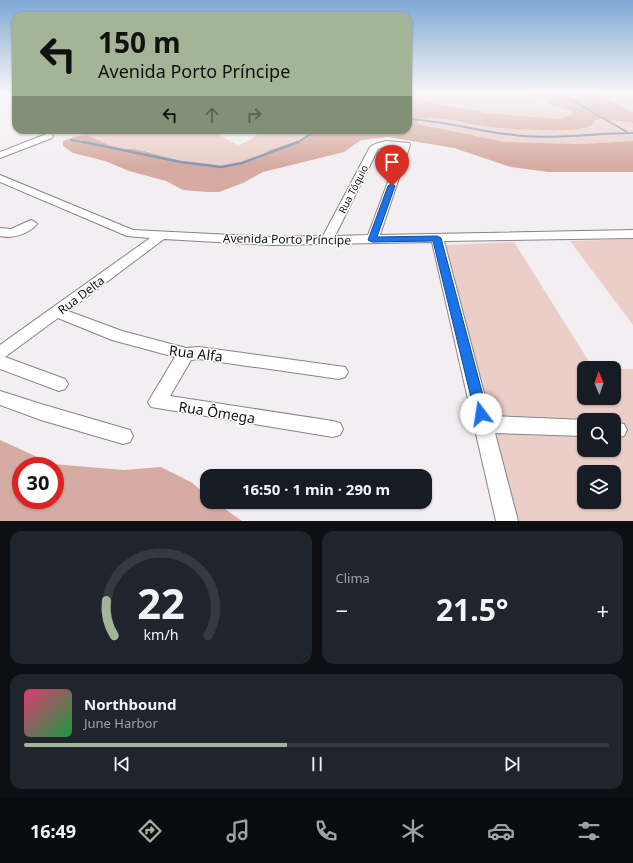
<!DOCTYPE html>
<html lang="pt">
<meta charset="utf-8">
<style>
body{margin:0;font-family:"Noto Sans",sans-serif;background:#20242c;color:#f1f3f6;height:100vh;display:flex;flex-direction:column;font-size:15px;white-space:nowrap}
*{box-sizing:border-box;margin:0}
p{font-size:13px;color:#9ea1a6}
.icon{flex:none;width:22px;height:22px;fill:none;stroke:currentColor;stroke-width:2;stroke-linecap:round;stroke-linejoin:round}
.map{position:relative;height:521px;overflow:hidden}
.details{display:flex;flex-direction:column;gap:10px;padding:10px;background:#0d0f14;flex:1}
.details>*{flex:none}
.hud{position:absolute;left:12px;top:12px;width:400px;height:122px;border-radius:12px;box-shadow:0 1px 3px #0004;background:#a4b597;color:#111;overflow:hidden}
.needle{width:26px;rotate:358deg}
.fabs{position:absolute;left:577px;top:361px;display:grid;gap:8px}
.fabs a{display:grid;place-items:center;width:44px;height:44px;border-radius:8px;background:#171b24;box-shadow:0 1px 3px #0004;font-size:20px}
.speed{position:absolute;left:12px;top:457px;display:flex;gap:8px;font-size:20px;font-weight:700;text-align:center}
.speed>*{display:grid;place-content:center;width:52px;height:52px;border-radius:50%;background:#171b24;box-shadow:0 1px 3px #0004;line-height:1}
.speed .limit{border:6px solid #d22;background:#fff;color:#111}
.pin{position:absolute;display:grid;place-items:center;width:34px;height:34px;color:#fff;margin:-41px -17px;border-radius:50% 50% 50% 0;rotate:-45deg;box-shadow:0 0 4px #0007}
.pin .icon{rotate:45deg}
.me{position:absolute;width:44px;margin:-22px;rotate:346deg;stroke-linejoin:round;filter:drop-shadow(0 0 3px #0008)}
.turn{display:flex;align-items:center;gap:14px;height:84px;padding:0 20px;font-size:18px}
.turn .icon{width:52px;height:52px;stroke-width:2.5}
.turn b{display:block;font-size:28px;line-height:34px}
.lanes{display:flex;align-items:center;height:38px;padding:0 20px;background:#0003;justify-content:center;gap:20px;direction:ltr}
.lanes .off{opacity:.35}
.big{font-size:30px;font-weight:700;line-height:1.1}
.details .tile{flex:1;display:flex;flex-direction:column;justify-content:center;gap:6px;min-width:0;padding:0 14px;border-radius:12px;background:#20242c}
.details .dial{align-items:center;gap:0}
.dial svg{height:104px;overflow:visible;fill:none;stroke:#363941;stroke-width:7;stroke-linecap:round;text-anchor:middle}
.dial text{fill:#f1f3f6;stroke:none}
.song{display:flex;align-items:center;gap:12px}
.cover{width:48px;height:48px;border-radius:6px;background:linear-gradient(135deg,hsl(340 70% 55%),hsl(140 70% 35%))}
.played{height:4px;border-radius:2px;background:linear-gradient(90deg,#a4b597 45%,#363941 45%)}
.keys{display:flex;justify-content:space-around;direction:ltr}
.heat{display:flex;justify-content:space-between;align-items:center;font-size:22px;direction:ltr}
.details .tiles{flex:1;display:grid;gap:10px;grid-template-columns:1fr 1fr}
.tile:last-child{grid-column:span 2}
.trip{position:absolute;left:200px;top:469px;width:232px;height:40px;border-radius:12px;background:#171b24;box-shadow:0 1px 3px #0004;font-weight:700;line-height:40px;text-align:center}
.menu{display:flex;height:64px;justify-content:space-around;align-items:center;background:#090b0e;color:#9ea1a6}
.menu .icon{width:28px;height:28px}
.menu .on{color:#a4b597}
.menu b{font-size:18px;color:#f1f3f6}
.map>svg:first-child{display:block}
</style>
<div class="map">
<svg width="633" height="521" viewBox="0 0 633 521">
<rect width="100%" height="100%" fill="#f2eef2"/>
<path fill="#ebcec7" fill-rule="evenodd" d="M408,92H528L530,95L554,106L571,111L573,114L560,119L487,113L438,104L411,97L408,96Z
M592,92H633V112Z
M433,117C473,123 512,131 552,130C564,130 577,130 589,127L594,120L603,119L633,123V141L580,144L505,142L418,124L417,119Z
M86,130H210L238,145L250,140L263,130H315V132C287,147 241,170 209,167C185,166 162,155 139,149C133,148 127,150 121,149C107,147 97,136 81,135V131Z
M633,239V325L570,241Z
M514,242L593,368H584V398H614V369H633V521H513L445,245ZM584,420H614V450H584ZM584,472H614V502H584Z"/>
<path fill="#d6aca2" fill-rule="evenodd" d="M528,92H592L633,112V123L603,119L595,120L592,125C581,131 566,130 553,130C528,130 503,129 477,125C456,121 439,116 417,119L418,124L505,142L580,144L633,141V172H548L511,167L454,148L388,137L361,140L344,152L263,172L243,183L219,192H206L183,190L166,181L129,171L105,161L73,153L63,146V141C92,128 94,142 119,148C126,150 134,148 141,150L190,164L210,167H224L253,160L264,155L269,150L296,142L315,132V130H408V96L438,104L487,113L560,119L573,114L571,111L554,106L530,95Z
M0,440L53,464L124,470L161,467L191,482L207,495V502H215L242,521H0ZM21,466H55V500H21Z"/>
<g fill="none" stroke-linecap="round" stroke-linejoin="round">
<path stroke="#8394b4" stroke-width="2" d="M558,92L627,132
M408,119C447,121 484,133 523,136C560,139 596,133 633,133
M71,140L88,143
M297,143L316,130"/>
<path stroke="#8394b4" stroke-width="2.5" d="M83,142L181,162L221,167L242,163L298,142"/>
<g stroke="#878387" stroke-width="2">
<path id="minor" d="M49,133L52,134L53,136L52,138L0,158V152Z
M386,141L409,143L410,145L380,235L633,230V238L444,241L490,416L585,420L584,436L495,433L518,521H496L432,242L271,245L164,239L68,311L122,331L186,348L199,347L345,367L348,372L345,377L339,379L199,359L191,360L170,396L333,421L340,423L343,429L340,435L333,437L151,407L148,402L175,357L112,340L58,318L5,357L65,379L68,384L65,389L59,391L0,369V345L150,238L127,236L0,182V175L133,230L271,237L323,236L370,147L375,144ZM386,146L401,147L368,235L335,236L378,149Z
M31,220L35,222L37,224C29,234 12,239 0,236V228L11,229Z
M0,391L41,404L123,428L130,430L133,436L130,442L123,444L41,420L0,405Z
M614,422L624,424L627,430L624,436L614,438Z"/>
</g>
<use href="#minor" fill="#fff" fill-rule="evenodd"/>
</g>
<linearGradient id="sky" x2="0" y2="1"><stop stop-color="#7fa7d3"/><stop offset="0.56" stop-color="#f9f7f9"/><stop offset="1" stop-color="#f9f7f9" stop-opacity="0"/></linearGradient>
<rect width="633" height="165" fill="url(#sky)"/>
<path fill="#1a73e8" stroke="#114b97" d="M392,183L395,186L377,237L437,236L441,238L488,414L486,418L481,420L477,418L475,414L433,241L372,242L368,240L388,186Z"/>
<g text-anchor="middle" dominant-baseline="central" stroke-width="3" stroke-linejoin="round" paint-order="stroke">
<g font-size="10" fill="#111011" stroke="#fff">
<text transform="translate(353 189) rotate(-63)">Rua Tóquio</text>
</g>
<g font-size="12" fill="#111011" stroke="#fff">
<text transform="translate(287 239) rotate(1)">Avenida Porto Príncipe</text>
<text transform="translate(81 295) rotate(-37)">Rua Delta</text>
</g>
<g font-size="14" fill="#111011" stroke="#fff">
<text transform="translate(196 353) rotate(7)">Rua Alfa</text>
<text transform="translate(217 412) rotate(9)">Rua Ômega</text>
</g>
</g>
</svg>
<div class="fabs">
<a><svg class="needle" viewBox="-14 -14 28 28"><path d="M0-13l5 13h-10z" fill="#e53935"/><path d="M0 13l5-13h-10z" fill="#9ea1a6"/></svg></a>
<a><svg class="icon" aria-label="search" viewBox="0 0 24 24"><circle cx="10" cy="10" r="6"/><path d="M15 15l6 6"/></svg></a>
<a><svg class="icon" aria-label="layers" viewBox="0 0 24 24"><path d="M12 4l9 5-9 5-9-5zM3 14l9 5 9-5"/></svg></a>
</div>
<div class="speed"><div class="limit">30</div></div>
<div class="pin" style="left:392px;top:186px;background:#d93025"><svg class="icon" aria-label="arrive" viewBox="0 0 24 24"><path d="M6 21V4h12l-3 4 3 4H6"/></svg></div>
<svg class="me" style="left:481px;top:414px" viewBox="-20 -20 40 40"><circle r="19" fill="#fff"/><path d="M0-13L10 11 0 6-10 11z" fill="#1a73e8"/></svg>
<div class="trip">16:50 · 1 min · 290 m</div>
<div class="hud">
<div class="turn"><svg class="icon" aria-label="left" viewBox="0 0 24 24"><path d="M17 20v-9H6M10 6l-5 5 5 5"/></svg><div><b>150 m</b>Avenida Porto Príncipe</div></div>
<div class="lanes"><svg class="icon" aria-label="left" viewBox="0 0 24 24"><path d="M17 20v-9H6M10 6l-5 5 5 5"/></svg><svg class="icon off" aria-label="ahead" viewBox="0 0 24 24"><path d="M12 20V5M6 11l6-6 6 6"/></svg><svg class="icon off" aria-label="right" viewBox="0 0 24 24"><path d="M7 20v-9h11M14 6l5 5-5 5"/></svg></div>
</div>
</div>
<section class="details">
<div class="tiles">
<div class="tile dial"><svg viewBox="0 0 100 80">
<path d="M14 69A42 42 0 1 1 86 69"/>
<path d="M14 69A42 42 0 0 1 8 42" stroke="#a4b597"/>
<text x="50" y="56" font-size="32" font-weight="700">22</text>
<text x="50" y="72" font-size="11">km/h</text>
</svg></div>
<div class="tile"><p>Clima</p>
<div class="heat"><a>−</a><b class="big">21.5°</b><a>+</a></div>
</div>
<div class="tile">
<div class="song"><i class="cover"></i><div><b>Northbound</b><p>June Harbor</p></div></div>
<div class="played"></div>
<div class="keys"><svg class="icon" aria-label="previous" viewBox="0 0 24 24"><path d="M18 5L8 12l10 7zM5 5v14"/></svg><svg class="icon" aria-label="pause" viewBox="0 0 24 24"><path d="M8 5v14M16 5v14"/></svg><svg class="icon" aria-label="next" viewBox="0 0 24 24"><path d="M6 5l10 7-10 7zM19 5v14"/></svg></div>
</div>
</div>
</section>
<nav class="menu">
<b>16:49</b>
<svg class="icon on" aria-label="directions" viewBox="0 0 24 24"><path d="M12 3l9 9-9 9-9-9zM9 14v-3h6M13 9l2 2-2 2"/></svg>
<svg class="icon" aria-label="music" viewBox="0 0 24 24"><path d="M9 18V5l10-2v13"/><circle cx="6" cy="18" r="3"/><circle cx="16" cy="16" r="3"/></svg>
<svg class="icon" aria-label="phone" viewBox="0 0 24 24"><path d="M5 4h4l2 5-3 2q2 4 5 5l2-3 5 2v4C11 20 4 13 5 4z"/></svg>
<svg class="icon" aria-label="climate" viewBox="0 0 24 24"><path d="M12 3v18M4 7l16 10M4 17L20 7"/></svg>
<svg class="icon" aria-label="car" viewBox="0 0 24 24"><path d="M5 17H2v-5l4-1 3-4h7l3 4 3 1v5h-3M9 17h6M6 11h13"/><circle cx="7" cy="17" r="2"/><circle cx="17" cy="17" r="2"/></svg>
<svg class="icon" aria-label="filters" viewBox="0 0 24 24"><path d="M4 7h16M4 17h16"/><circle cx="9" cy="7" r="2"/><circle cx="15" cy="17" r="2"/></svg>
</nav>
